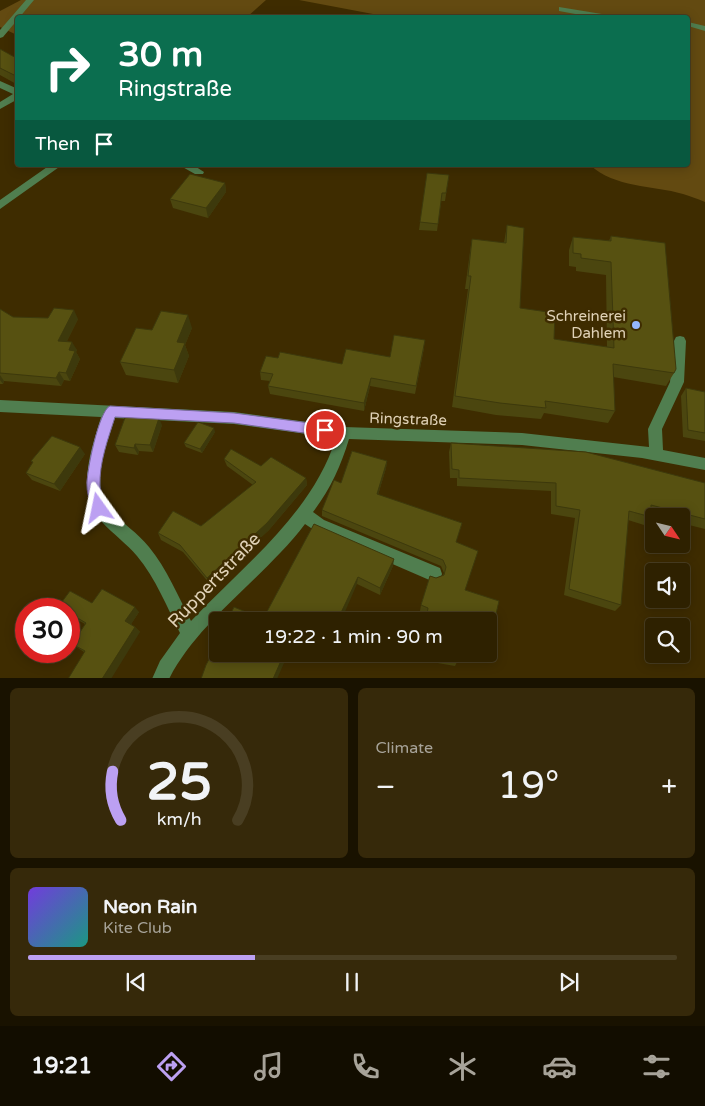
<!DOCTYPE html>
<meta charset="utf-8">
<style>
body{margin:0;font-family:"Varela Round",sans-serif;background:#36290a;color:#f1f3f6;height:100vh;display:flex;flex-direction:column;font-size:19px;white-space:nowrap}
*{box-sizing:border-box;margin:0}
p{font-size:16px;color:#a7a399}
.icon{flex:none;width:28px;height:28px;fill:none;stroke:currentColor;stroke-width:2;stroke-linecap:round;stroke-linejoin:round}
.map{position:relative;height:678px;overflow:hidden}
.side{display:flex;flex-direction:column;gap:10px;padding:10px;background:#191200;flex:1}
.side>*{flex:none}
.banner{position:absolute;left:15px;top:15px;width:675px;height:152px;border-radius:5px;box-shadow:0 2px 12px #0003,0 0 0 1px #493e22;background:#0b6e4f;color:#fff;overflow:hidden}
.needle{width:32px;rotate:125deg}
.buttons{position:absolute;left:645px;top:508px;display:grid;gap:10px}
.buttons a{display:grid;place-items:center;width:45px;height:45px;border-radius:5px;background:#2e2100;box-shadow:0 2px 12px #0003,0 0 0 1px #493e22;font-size:25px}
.speed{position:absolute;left:15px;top:598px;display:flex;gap:10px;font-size:25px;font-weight:700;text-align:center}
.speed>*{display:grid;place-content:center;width:65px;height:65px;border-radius:50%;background:#2e2100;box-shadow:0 2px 12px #0003,0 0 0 1px #493e22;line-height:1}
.speed .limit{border:8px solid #d22;background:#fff;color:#111}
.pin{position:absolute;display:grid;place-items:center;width:42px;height:42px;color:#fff;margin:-21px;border:2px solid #fff;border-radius:50%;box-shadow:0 1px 5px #0007}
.me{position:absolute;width:55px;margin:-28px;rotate:348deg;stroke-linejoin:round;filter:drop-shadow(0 0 4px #0008)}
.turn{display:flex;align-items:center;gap:18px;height:105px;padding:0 20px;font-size:22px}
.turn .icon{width:65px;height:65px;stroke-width:2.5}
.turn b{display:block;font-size:35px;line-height:42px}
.then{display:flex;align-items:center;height:48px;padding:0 20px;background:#0003;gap:10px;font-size:19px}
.big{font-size:38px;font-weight:600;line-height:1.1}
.side .tile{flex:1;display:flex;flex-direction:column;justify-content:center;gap:8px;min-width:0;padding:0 18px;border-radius:8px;background:#36290a}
.side .dial{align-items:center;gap:0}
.dial svg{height:130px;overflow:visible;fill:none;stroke:#493e22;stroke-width:7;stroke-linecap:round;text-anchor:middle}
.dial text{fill:#f1f3f6;stroke:none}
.song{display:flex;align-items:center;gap:15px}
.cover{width:60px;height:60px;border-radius:8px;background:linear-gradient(135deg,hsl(260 70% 55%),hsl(170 70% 35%))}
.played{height:5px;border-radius:2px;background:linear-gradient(90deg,#bca0f2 35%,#493e22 35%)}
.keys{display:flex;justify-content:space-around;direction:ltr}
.heat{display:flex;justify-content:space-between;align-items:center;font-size:28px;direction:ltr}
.side .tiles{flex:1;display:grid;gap:10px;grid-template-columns:1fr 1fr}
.tile:last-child{grid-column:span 2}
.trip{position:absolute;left:209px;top:612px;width:288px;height:50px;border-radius:5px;background:#2e2100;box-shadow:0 2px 12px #0003,0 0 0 1px #493e22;font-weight:600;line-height:50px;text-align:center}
.tab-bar{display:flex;height:80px;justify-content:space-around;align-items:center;background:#120d00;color:#a7a399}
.tab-bar .icon{width:35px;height:35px}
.tab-bar .on{color:#bca0f2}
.tab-bar b{font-size:22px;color:#f1f3f6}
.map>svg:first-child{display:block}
</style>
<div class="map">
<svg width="705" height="679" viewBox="0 0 705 679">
<rect width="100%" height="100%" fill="#3e2c00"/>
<path fill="#634a11" d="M21,0H266L247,17L18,18L17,35L0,27V11Z
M299,0H705V202C698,199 690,196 683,194C652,185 615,188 590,165H688V18H376L373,14Z"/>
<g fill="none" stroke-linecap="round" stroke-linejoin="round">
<path fill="#507e4f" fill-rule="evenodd" d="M26,0H34L3,37L0,38V30Z
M559,7L608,15L654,16L658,18H597L559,11Z
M688,22L705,26V31L688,26Z
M0,81L18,89V99L0,109V102L13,94L0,88Z
M50,165H62L0,209V200Z
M179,165H193L204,172L203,174H195Z
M680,336L684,337L686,341L684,382L662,429L663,450L705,458V470L642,458L522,445L349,439C341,466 330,490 313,512L324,520L440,568L442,574L440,580L434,582L314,530L305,524C265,577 198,621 169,679H152L160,661L180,633C167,607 156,579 137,556C127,544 113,534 102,522C75,492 91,451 101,417L0,412V400L234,412L344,427L522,433L649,447L648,429L670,382L674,341L676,337ZM115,418L234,424L336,438C312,514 244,565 191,621C178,596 167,569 149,547C138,533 122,523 110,510C89,486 107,444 115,418Z"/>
</g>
<path fill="#4b460f" d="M0,49L18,59V85L0,75Z
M427,173L449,175L445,201H441L437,231L419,230Z
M225,183L226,192L208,218L173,208L170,199Z
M507,225L520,308L554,339L607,347L606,275L576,271V267L569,266V250L573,237L609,241L611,236L674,373L666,386L613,377L615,411L608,423L544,413L541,419L496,415L452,407L468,289H465L470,252L472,239L504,243Z
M0,309L13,317L78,319L67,341L77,350L76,352L80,359L70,381L64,380L61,386L4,381L3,384H0Z
M192,328L185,345L189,356L178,383L126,375L120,362L152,330Z
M424,348L415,394L370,386L364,411L270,394L268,386L270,381L261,380L260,372L342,364L390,357Z
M686,388L705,392V441L683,437L681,396Z
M162,425L153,452L139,451L138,455L119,452L115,445Z
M215,432L202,453L186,447L184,443Z
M451,443L705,483V529L681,523V516H658L651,514V517L644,525L628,520L621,605L615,611L564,595L575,518L551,514V491L457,486V478H450L449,452Z
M352,451L387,461L386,468L378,495L462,523L456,542L478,551L465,590L499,601L492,631L489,636L488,635V621H425L426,613L420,611L421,605L430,576L436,578L443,575L444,573L441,566L322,516V510L334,480L341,483Z
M85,454L60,491L32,480L26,473L33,463L31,461Z
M224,459L261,466L306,478L307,485L269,530L210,584L183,552L161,540L158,533L201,526L253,485L227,466Z
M314,524L393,566L380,595L357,584L263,619Z
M92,603L139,612L131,624L135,627L140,632L84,652L72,644L85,624L69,615V609H59L58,607Z
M421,654H458L457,662L455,666L420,660Z"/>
<path fill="#3d390c" d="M225,183L226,192L208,218L206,208Z
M74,310L78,319L63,349L58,341Z
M188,315L192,328L185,345L189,356L178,383L174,370L177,342Z
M72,342L77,350L76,352L80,359L70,381L66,373L69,350Z
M59,372L64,380L61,386L56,378Z
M0,375L4,381L3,384L0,380Z
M371,378L370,386L364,411V403Z
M159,418L162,425L153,452L150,445Z
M214,428L215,432L202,453L200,449Z
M135,444L139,451L138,455L134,448Z
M80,447L85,454L60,491L54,484Z
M387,461L386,468L376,501L377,494Z
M306,478L307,485L269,530L210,584L207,578Z
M394,559L393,566L380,595V588Z
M358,577L357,584L341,621H337Z
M135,607L139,612L130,626L125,621Z
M135,627L140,632L111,679H102Z
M284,654H288L277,679H273Z"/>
<path fill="#575111" stroke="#3d390c" d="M0,49L18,59V77L0,68Z
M427,173L449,175L446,193H442L438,224L420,222Z
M190,174L225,183L206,208L170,199Z
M507,225L524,228L520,308L555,313L554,339L614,348L611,262L581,258V254L573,253V237L611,241V236L665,243L676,369L674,373L613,364L615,411L545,401L546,408L500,403L455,396L471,276H468L472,239L506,243Z
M54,308L74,310L58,341L72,342L69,350L75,351L66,373L59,372L56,378L0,373V309L13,317L48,318Z
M161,311L188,315L177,342L185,343L174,370L120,362L136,328L152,330Z
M394,335L425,340L416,386L371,378L364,403L268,386L273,374L260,372L266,356L278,358L280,352L342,364L346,349L390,357Z
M686,388L705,392V433L688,430Z
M126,415L159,418L150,445L135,444L134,448L115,445Z
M198,422L214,428L200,449L184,443Z
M52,436L80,447L54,484L26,473L33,462L31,461Z
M451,443L586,452L705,483V519L651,505V517L629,511L621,605L569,589L580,510L556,506V483L459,478V470L452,469Z
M231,449L261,466L271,457L306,478L267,523L207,578L180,545L158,533L173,511L201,526L256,482L224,459Z
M352,451L387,461L377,494L462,523L456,542L478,551L465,590L499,601L492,631L488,629V621H466L462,620V621H426L428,608L421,605L430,576L436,578L444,575L446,567L443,560L322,510L334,480L341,483Z
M314,524L394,559L380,588L358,577L337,621H227L234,607L263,619Z
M102,589L135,607L125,621L135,627L102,679H68L85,651L72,644L86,623L69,613V609H60L58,607L70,591L92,603Z
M218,642V654H284L273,679H201L206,665Z
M422,654H458L457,662L422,656Z"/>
<path fill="#bca0f2" stroke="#7a689d" d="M110,406L234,413L325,425L332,430L325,436L234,423L115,417C108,439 99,463 100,486C101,495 108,504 104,513L99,515L94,513C91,505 87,495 87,486C86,473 99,410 110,406Z"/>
<circle fill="#94b7fd" stroke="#3e2c00" stroke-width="2" cx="636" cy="325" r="5"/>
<g text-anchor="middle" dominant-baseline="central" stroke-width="5" stroke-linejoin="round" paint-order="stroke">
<g font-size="15" fill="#e0d2b7" stroke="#3e2c00" text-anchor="end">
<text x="626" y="316">Schreinerei<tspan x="626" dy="17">Dahlem</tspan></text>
</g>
<g font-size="15" fill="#e0d2b7" stroke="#3e2c00">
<text transform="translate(408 419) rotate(2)">Ringstraße</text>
</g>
<g font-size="18" fill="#e0d2b7" stroke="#3e2c00">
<text transform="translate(214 580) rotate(-46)">Ruppertstraße</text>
</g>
</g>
</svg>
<div class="buttons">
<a><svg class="needle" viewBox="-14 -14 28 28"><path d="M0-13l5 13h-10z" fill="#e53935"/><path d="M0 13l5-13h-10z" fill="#a7a399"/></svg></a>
<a><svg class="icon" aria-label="sound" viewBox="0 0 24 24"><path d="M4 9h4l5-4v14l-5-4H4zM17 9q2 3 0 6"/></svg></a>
<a><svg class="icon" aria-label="search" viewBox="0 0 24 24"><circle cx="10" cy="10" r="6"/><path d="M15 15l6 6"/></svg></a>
</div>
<div class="speed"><div class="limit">30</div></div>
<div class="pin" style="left:325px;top:430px;background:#d93025"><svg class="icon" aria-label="arrive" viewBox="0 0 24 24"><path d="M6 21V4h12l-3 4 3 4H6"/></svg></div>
<svg class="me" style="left:99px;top:508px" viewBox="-20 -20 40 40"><path d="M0-17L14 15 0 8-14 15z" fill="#bca0f2" stroke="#fff" stroke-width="4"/></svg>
<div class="trip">19:22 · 1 min · 90 m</div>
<div class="banner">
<div class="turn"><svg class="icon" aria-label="right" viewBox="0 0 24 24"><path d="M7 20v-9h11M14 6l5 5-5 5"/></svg><div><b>30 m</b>Ringstraße</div></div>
<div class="then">Then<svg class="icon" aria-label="arrive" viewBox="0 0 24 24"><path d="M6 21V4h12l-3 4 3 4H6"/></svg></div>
</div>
</div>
<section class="side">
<div class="tiles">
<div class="tile dial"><svg viewBox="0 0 100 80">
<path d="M14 69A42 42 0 1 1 86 69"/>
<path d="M14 69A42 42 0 0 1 9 39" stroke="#bca0f2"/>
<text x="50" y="56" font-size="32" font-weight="700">25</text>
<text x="50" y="72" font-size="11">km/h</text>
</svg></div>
<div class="tile"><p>Climate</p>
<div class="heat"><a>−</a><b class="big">19°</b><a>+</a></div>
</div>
<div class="tile">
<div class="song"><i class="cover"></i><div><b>Neon Rain</b><p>Kite Club</p></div></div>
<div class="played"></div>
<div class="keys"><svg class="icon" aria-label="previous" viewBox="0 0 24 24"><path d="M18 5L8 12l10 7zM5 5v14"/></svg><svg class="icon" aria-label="pause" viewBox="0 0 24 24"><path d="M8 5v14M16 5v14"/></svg><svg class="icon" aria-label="next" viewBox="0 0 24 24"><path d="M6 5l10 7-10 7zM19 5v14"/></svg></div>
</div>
</div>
</section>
<nav class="tab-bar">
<b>19:21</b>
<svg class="icon on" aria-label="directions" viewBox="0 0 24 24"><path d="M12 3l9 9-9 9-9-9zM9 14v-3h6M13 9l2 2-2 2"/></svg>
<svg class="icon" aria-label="music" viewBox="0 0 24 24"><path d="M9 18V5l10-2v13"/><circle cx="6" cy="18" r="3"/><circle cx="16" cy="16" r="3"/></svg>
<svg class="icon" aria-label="phone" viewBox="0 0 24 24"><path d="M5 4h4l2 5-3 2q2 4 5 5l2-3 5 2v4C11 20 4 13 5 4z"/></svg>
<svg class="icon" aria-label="climate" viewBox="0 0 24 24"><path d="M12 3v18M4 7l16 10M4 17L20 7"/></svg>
<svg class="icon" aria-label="car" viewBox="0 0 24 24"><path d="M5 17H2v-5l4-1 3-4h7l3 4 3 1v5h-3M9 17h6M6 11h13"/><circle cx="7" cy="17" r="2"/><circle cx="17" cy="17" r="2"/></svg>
<svg class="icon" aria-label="filters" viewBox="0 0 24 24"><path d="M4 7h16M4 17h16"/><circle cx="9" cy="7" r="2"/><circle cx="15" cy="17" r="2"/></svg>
</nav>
